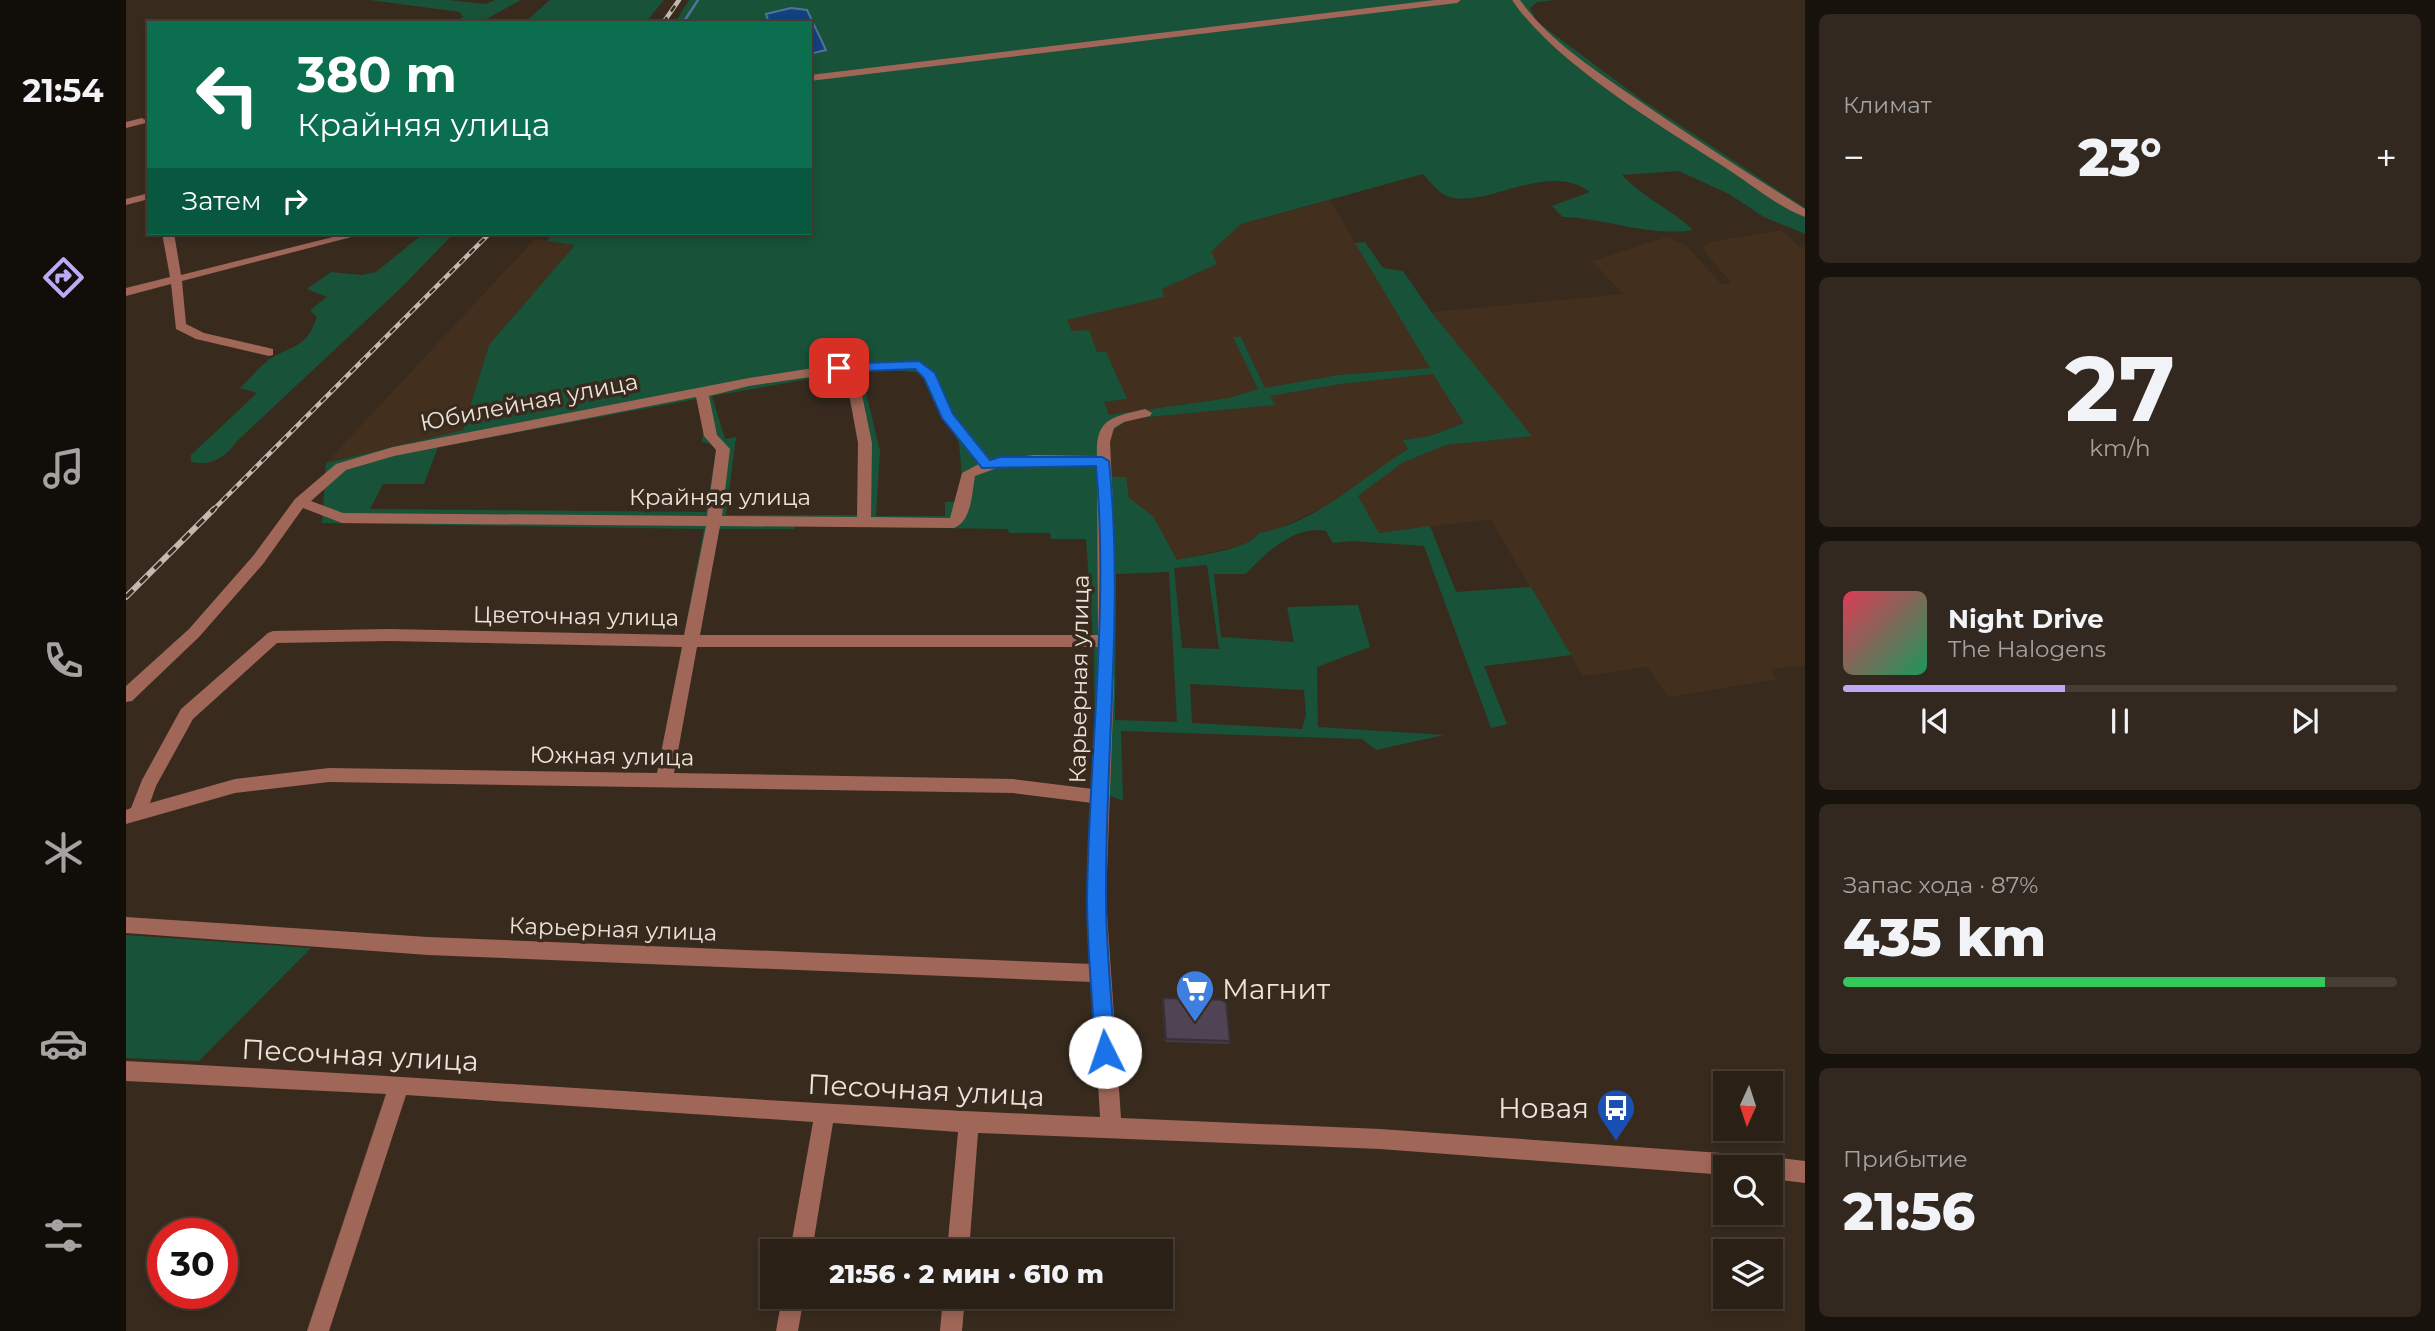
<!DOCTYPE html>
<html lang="ru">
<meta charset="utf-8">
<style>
body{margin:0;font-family:Montserrat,sans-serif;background:#32281f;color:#f1f3f6;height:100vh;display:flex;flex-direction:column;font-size:26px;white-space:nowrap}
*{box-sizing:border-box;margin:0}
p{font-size:23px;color:#a5a3a1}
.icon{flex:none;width:38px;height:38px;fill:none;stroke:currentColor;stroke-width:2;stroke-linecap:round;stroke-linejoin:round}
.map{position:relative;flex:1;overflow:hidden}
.panel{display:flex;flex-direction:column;gap:14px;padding:14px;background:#17120c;width:630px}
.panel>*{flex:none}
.guide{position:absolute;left:21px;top:21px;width:665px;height:214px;border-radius:0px;box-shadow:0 4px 10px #0003,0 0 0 2px #463e35;background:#0b6e4f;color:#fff;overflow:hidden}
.needle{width:46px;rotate:183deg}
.tools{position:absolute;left:1587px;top:1071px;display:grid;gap:14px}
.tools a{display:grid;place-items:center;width:70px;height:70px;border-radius:0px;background:#2a2016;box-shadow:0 4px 10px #0003,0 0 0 2px #463e35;font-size:35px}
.speed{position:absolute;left:21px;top:1218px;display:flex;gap:14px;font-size:35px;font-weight:700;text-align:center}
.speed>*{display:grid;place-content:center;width:91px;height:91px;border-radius:50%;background:#2a2016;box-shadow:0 4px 10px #0003,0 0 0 2px #463e35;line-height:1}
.speed .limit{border:10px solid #d22;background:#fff;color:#111}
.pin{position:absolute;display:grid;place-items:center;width:60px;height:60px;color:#fff;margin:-30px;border-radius:14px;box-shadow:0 4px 10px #0006}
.me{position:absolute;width:77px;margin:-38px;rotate:356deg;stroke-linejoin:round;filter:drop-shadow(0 0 5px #0008)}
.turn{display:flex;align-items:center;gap:24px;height:147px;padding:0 35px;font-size:32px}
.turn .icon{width:91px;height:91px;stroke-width:2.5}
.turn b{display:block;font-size:49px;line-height:60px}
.then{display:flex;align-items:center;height:66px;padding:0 35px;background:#0003;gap:14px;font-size:26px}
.big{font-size:52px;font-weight:800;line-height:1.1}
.panel .card{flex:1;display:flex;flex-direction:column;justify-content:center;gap:10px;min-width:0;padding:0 24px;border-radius:10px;background:#32281f}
.panel .dial{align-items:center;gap:0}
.dial b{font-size:91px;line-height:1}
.song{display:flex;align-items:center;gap:21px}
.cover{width:84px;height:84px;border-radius:10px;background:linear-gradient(135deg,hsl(350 70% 55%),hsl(150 70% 35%))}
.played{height:7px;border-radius:4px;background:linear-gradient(90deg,#bfa8f4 40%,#463e35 40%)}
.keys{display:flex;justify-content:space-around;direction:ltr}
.heat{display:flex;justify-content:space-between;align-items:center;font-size:38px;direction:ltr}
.charge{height:10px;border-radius:5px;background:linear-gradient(90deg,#34c759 87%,#463e35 0)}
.trip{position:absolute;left:634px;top:1239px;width:413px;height:70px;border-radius:0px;background:#2a2016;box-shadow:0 4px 10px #0003,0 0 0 2px #463e35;font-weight:800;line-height:70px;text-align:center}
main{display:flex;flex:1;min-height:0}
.tabs{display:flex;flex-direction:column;width:126px;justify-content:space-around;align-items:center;background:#110d09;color:#a5a3a1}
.tabs .icon{width:49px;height:49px}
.tabs .current{color:#bfa8f4}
.tabs b{font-size:32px;color:#f1f3f6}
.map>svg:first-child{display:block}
</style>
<main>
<nav class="tabs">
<b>21:54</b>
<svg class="icon current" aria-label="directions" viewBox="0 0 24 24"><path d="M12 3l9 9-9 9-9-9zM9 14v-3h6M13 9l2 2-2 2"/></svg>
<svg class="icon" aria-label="music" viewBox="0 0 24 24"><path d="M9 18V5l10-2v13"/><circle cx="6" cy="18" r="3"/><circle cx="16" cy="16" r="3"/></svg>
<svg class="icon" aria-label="phone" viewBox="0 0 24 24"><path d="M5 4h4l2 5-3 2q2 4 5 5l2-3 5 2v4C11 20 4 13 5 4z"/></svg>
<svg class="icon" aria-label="climate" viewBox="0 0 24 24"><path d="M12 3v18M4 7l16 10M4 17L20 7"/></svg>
<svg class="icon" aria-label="car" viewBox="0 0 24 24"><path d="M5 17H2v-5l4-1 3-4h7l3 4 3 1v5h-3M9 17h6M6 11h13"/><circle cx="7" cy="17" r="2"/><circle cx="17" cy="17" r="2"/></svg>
<svg class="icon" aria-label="filters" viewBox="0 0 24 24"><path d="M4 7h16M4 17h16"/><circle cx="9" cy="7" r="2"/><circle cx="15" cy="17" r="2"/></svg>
</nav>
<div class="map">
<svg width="1679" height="1331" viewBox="0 0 1679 1331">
<rect width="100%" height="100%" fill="#382b1e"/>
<path fill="#422f1d" d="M1204,200L1305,368L1212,375L1139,388L1115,337H1108L1132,389L1103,398L983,415L978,402L1000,399L971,352L946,331L941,320L1038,297L1035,289L1091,264L1084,252L1115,224Z
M1655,230L1674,247H1679V665L1645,669L1651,679L1542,697L1521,667L1457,676L1364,519L1253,533L1232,496L1276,463L1320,445L1395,437L1297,313L1497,294L1466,261L1541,237L1561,246L1595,284L1605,283L1576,248L1584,242Z
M409,239L450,244L363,345L337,430L200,463Z
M1307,374L1339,423L1304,436L1278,440L1282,448L1215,499L1150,530L1133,533L1129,540L1113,546L1050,560L1027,516L1003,498L1000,478L984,477L982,434L1003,419L1148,405L1143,396L1215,384Z"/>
<path fill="#185339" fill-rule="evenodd" d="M244,0H322L360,4L369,0H395L353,23H329L337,17L334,12Z
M424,0H538L519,23H398Z
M563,0H1428L1411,2L1404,8L1410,21L1516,100L1679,208V234L1638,217L1603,194L1553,171L1496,175C1516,197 1545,209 1567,230C1521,237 1481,218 1437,217L1426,206L1464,192C1420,158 1352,215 1317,194C1309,189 1303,180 1297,174L1115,224L1085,252L1091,264L1036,289L1038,297L941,320L946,331L963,330L971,352H980L1001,399L978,402L983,415L1103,398L1132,389L1107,337H1115L1139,388L1212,375L1304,368L1229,243L1239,242L1257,268L1277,271L1306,313L1406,436L1320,445L1276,463L1232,496L1253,533L1304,526L1330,592L1405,587L1445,655L1358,666L1381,724L1365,728L1298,546L1226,541L1207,543L1200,531C1170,524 1139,553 1120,574H1088L1095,637L1168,642L1161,607L1232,605L1244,647L1191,667L1192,727L1318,735L1250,750L1236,739L995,731L997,801L969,790L968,652L960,539H925L924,533H883L882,529L669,526L668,529H592L572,629L559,630L578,529L196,523L200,463L337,430L363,345L449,245L421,241L426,233H684V54L695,53L681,10L665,8L640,14L643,23H549ZM757,369L798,373L833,443L838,501L819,502V516H750L754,451L735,372ZM723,372L742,453L736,515H600L610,437L599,439L586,396ZM1307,374L1338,423L1304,436L1277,440L1282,449C1233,479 1192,523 1133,533C1123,550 1071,555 1051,560L1027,516L1003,498L1000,477H984L982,434L1003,419L1149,405L1144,396L1215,384ZM571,399L578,425L576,442L591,445L580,512L244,509L257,484H298L312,447ZM1081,565L1093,649L1056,648L1048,568ZM1043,572L1051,722L989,720L990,574ZM1064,684L1178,690L1180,714L1176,729L1066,723Z
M298,233H328L278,285L111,441C98,458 87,466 65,462V455L131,393L114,388C124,379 135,364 147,357C171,344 181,346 191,317L184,310L201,297L181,289L205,272L236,275L250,272Z
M0,935L185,948L73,1061L0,1058Z"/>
<path fill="#11417e" stroke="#53729a" stroke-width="2" d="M665,8L681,10L700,50L684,54V23H643L640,14Z"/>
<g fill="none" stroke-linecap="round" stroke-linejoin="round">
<path stroke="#53729a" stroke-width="2.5" d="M557,23L572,0"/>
<path fill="#a06658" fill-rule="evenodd" d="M1309,0H1335L1331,3L684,81V75Z
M1386,0H1394C1421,38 1462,65 1499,91C1558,132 1618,171 1679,209V217C1656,209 1627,186 1606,172C1538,128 1430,65 1386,0Z
M16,118L21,121L20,123L0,128V122Z
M23,193V199L0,205V199Z
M36,233H48L55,275L223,233H241L56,281L60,324L78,333L147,349V355L143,356L70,339L50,329L45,284L0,296V288L44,277Z
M793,361L808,373L827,414L865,460L908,455L971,456C969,418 987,417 1019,409L1026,413L1024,416L998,422L988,428L984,442L987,506L988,684L980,899L995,1118L1254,1129L1638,1156L1679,1161V1183L1645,1179V1167H1600V1175L1254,1149L852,1133L843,1251H821L832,1132L707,1123L686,1251H664L687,1122L280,1095L203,1331H181L260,1094L0,1081V1061C325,1078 649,1104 974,1117L966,982L302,955L0,933V917L302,937L966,964L962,899L966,803L887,793L203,782L109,793L0,824V810L5,808L16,780L55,709L142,633L147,631L263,629L558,635L580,526L216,523L177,508L137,564L73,637L6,701L0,702V686L63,629L127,556L169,499L210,464L267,447L623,378L713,364ZM790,369L798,378L816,418L853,464L836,473L824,518L745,517L746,443L731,371ZM719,372L732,443L731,517L596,516L604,449L591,435L583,396L623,386ZM570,397L578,436L590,450L581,516L217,513L185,501L220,470L268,456ZM925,464L971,465L972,635H574L594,526L828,528C846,521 846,492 849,476L874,467ZM263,641L556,647L531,773L203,768L109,779L24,803L30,786L67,719L151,643ZM571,647H972L967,789L887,779L548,773Z
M656,1297H678L672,1331H650Z
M817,1297H839L836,1331H814Z"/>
<g stroke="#c3b9b0" stroke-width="4.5">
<path id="rail-far1" d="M537,23L553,0
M86,511L364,233"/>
</g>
<g stroke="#c3b9b0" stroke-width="6">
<path id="rail" d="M0,597L88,509"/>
</g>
<use href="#rail-far1" stroke="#382b1e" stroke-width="2.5" stroke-dasharray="7" stroke-linecap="butt"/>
<use href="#rail" stroke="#382b1e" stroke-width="3.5" stroke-dasharray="10" stroke-linecap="butt"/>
</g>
<path fill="#453a47" d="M1037,998L1104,1041L1103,1044L1039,1042L1036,1001Z"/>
<path fill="#504353" stroke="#382f3a" stroke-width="2" d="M1037,998L1100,1000L1104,1041L1040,1039Z"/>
<path fill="#1a73e8" stroke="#114b97" stroke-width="2" d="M793,361L809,373L827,414L864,460L874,457H976L983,461C998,607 979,752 980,898C980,949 986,1001 989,1052L986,1059L979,1062L972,1059L969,1052C967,1001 961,949 961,898C963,754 983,610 970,466L856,468L816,418L798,378L789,369L713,372L707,368L713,364Z"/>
<defs>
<g id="supermarket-pin" transform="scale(2.0125)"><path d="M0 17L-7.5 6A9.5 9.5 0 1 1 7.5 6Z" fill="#3f7fe0" stroke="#382b1e"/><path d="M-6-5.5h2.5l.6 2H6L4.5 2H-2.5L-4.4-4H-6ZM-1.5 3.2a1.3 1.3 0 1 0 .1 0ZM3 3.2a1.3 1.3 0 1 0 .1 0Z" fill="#fff"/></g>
<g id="bus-pin" transform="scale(2.0125)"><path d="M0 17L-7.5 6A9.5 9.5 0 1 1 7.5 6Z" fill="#1a4fb4" stroke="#382b1e"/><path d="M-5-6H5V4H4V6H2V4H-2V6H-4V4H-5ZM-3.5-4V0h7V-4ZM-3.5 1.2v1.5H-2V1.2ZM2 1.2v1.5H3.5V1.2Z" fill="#fff"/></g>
</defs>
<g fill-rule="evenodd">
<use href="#supermarket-pin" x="1069" y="989"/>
<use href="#bus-pin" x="1490" y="1108"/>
</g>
<g text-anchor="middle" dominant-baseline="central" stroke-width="7" stroke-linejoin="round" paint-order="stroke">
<g font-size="23" fill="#ece3db" stroke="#382b1e">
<text transform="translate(403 402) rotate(-11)">Юбилейная улица</text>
<text x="594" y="497">Крайняя улица</text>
<text transform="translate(450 616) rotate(1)">Цветочная улица</text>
<text transform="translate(953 679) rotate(-89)">Карьерная улица</text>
<text transform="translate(486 756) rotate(1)">Южная улица</text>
<text transform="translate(487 929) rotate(2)">Карьерная улица</text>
</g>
<g font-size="28" fill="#ece3db" stroke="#382b1e" text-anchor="start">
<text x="1096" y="989">Магнит</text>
<text x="1463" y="1108" text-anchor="end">Новая</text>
</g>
<g font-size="28" fill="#ece3db" stroke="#382b1e">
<text transform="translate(234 1055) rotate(3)">Песочная улица</text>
<text transform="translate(800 1090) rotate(3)">Песочная улица</text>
</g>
</g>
</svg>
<div class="tools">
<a><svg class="needle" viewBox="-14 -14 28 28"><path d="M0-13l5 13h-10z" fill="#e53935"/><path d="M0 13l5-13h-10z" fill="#a5a3a1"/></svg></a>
<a><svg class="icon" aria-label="search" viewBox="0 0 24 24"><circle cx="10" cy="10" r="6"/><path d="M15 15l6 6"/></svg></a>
<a><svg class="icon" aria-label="layers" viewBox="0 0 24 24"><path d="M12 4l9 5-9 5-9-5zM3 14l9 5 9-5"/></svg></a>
</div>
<div class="speed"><div class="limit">30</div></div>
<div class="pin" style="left:713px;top:368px;background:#d93025"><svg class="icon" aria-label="arrive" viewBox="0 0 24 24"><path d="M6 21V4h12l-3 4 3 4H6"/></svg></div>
<svg class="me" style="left:979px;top:1052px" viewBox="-20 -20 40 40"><circle r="19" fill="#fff"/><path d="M0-13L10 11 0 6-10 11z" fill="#1a73e8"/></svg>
<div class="trip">21:56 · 2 мин · 610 m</div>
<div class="guide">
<div class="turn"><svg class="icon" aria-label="left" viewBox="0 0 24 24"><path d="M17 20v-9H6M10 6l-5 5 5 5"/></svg><div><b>380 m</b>Крайняя улица</div></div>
<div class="then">Затем<svg class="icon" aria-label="right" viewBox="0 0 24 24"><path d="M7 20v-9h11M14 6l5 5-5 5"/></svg></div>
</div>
</div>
<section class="panel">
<div class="card"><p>Климат</p>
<div class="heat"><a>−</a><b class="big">23°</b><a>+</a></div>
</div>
<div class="card dial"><b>27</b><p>km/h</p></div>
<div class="card">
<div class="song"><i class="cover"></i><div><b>Night Drive</b><p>The Halogens</p></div></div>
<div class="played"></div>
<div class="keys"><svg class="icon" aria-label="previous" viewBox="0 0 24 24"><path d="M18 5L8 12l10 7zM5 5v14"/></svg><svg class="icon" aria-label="pause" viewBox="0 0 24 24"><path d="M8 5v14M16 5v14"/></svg><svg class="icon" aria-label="next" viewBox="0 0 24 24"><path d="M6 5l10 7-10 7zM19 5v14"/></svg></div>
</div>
<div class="card"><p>Запас хода · 87%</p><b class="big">435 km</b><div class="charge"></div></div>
<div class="card"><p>Прибытие</p><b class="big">21:56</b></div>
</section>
</main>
